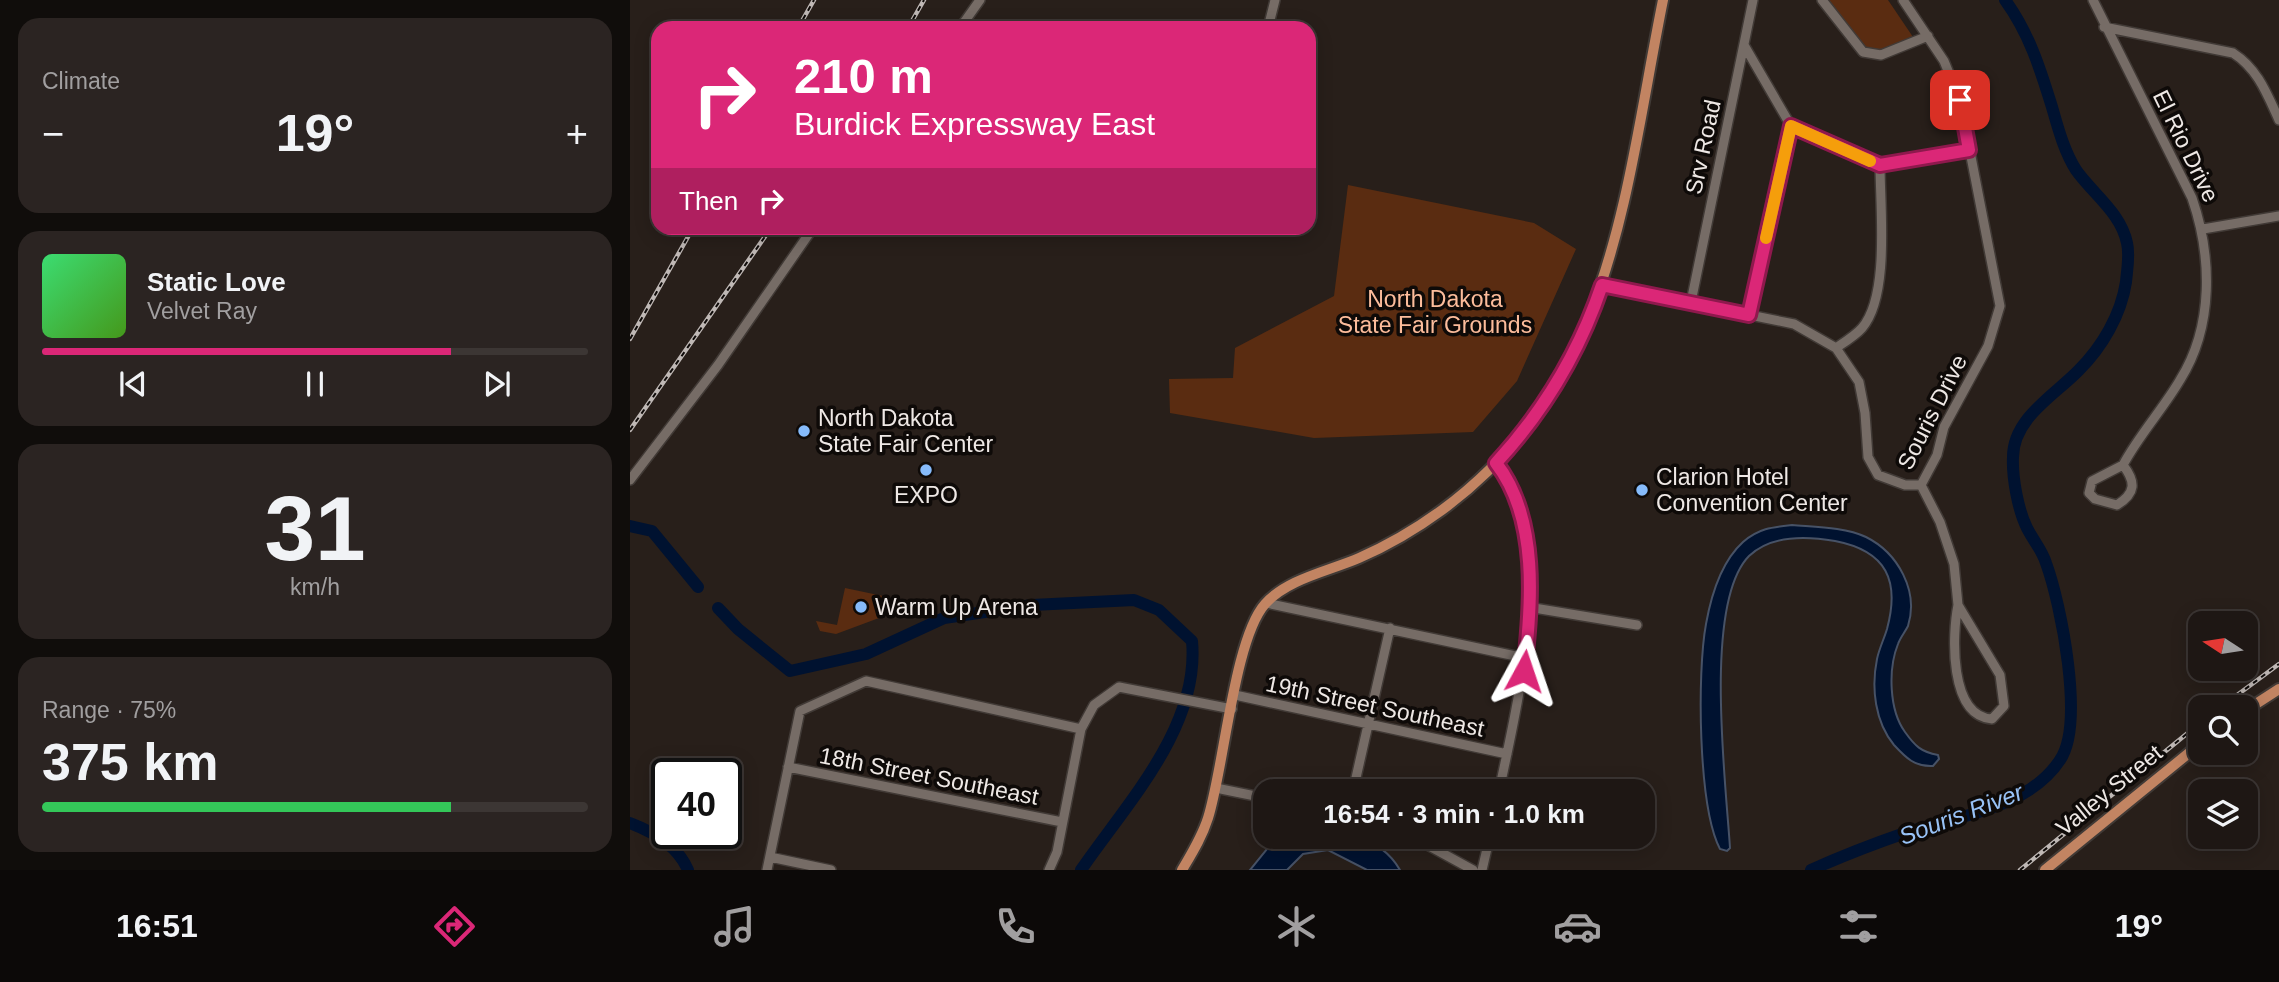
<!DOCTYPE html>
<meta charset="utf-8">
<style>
body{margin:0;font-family:Helvetica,sans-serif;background:#2b2422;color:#f1f3f6;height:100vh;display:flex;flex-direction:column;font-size:26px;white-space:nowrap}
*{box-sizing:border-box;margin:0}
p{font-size:23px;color:#a19fa0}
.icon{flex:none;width:38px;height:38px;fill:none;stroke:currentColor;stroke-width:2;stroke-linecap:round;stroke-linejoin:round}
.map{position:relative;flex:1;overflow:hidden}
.drawer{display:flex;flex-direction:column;gap:18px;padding:18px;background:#100d0b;width:630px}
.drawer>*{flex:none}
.guide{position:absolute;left:21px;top:21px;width:665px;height:214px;border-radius:21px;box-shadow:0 4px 18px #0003,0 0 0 2px #3c3634;background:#db2777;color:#fff;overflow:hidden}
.needle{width:46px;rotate:282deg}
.fabs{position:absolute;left:1558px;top:611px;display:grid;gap:14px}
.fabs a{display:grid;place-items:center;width:70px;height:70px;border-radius:14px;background:#1e1714;box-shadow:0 4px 18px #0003,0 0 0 2px #3c3634;font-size:35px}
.speed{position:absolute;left:21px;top:758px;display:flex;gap:14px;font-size:35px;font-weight:700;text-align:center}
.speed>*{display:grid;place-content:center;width:91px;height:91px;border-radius:50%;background:#1e1714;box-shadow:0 4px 18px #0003,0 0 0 2px #3c3634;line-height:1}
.speed .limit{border:4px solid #111;border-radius:10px;background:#fff;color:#111}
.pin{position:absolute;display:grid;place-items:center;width:60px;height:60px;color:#fff;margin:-30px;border-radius:14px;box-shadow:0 4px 10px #0006}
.me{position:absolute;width:77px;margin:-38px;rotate:5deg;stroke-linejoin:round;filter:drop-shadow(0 0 5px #0008)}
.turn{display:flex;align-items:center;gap:24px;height:147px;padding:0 28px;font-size:32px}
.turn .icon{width:91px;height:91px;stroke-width:2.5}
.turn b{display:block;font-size:49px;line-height:60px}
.then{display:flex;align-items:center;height:66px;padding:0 28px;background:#0003;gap:14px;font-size:26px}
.big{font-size:52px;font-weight:600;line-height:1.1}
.drawer .widget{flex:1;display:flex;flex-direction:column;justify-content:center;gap:10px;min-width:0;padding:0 24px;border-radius:21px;background:#2b2422}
.drawer .dial{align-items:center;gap:0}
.dial b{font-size:91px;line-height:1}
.song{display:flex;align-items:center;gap:21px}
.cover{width:84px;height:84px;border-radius:10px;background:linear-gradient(135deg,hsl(140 70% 55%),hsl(100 70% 35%))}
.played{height:7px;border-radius:4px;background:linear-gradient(90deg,#db2777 75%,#3c3634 75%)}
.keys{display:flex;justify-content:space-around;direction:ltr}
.heat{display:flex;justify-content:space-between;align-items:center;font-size:38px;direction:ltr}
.charge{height:10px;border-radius:5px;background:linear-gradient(90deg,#34c759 75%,#3c3634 0)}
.trip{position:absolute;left:623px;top:779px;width:402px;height:70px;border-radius:21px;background:#1e1714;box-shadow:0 4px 18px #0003,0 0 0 2px #3c3634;font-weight:600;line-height:70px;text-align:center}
.tabs{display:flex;height:112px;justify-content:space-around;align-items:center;background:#0c0908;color:#a19fa0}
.tabs .icon{width:49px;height:49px}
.tabs .selected{color:#db2777}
.tabs b{font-size:32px;color:#f1f3f6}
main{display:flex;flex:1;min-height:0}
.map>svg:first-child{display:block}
</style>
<main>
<section class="drawer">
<div class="widget"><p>Climate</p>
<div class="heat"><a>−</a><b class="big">19°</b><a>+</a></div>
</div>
<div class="widget">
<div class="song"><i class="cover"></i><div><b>Static Love</b><p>Velvet Ray</p></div></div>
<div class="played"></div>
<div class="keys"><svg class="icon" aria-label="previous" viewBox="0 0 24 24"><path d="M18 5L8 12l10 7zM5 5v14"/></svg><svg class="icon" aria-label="pause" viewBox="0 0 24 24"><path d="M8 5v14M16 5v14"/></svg><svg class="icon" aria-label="next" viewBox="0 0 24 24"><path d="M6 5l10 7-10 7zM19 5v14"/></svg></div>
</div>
<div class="widget dial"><b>31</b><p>km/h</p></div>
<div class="widget"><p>Range · 75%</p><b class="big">375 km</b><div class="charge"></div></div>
</section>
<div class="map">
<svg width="1649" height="870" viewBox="0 0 1649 870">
<rect width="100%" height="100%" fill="#281f1a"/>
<path fill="#5a2c11" d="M1195,0H1258L1285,40L1252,54L1234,50Z
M718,185L904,223L946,249L887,381L843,432L684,438L540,413L539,379L603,378L605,348L704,296Z
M215,588L253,596L249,618L206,634L190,631L186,621L207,625Z"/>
<path fill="#001230" stroke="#475266" stroke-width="2" d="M1162,525C1185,527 1215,527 1236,537C1268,553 1289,591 1278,626C1275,632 1270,638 1268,644C1258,669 1259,710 1275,732C1285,746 1291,752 1308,755L1309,759L1303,766C1285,767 1276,758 1264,745C1245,722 1241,688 1247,659C1249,649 1254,639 1257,629C1270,581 1257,551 1205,541C1177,536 1141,535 1119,556C1073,603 1096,783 1100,848L1097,851L1090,849C1068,807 1067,672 1076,624C1081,596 1091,562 1113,542C1129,528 1143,527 1162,525Z
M657,837C701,836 745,827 770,870H737L698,850L673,854L657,870H620L641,844Z"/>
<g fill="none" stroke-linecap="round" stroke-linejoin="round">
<path stroke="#001230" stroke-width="12" d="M0,526L22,531L68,587
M88,608L108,629L160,671L236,654L314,618L402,605L504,600L529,610L562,641C570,727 497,803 451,870
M0,823C24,832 48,846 58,870
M1181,870C1212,856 1243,844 1275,833C1327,816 1398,809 1430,760C1455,724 1431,604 1416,563C1412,550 1403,540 1397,528C1388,510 1382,477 1383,457C1383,418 1425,395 1449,370C1472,347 1491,315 1496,282C1497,270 1500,255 1497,243C1491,213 1463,194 1446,170C1434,151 1428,128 1422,107C1410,68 1399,33 1375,0"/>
<g stroke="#413a36" stroke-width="12">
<path id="minor" d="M1192,0L1233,52L1251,55L1298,36
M1273,0L1314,61L1330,100L1370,306L1358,346L1314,427L1307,455L1291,485
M1463,0L1562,198C1582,256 1584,326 1550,380C1533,409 1509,435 1493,465
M1474,27L1603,53C1628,69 1637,94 1649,120
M330,28L350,0
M638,28L645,0
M1114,45L1161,126L1250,165L1339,150
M1573,229L1649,216
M972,285L1164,324L1206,348L1229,382L1235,413L1238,457L1248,475L1275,485H1291
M1061,302L1123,0
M1119,315L1161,126
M1206,348C1215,342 1226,335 1232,328C1260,296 1250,207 1250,165
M866,463C928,542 888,701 869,791
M1493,465C1506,482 1506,493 1487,505L1465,499L1459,493L1462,481Z
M0,480L88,365L183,228
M1291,485L1310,522L1324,564L1328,605L1370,675L1374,706L1362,719C1319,716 1322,635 1328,605
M636,603L895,658
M898,607L1007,625
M605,695L877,754
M158,767L432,822
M586,788L635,798
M723,791L760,628
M781,836L843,870
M140,857L201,870
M137,870L170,711L236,681L451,729
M419,870L427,852L451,729L464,705L489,687L602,709
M852,870L860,836"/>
</g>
<g stroke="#413a36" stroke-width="14">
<path id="major" d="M1615,711L1649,689
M552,870C562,853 572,837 578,818C594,768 604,639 635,604C657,579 699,571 729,558C759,545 786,529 812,510C984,383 994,193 1033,0
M1415,870L1570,744"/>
</g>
<use href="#minor" stroke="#766c66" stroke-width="9"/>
<use href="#major" stroke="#c28462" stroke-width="10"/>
<g stroke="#bfb8b5" stroke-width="4.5">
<path id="rail" d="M168,28L184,0
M278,28L294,0
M0,339L63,228
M0,430L141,228
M1591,707L1649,664
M1390,870L1570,723"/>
</g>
<use href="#rail" stroke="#0e0a08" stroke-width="2" stroke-dasharray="5" stroke-linecap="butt"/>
</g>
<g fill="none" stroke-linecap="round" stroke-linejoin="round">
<g stroke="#8e194d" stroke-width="18">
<path id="route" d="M894,671C902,605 909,518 866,463C915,410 949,353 972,285L1119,315L1161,126L1250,165L1339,150L1330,100"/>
</g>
<use href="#route" stroke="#db2777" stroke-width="12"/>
<path stroke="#f59e0b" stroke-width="12" d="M1136,238L1161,126L1240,161"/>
</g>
<g fill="#86bbfb" stroke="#0e0a08" stroke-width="2.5">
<circle cx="174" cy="431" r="7"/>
<circle cx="296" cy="470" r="7"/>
<circle cx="1012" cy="490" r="7"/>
<circle cx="231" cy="607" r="7"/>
</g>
<g text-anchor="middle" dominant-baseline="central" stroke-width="7" stroke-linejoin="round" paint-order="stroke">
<g font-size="23" fill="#eee8e5" stroke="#0e0a08">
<text transform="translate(1556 146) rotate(64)">El Rio Drive</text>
<text transform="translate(1073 147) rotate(-78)">Srv Road</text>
<text transform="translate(1302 412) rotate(-63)">Souris Drive</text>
<text transform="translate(745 706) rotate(12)">19th Street Southeast</text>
<text transform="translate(299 776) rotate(11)">18th Street Southeast</text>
<text transform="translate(1479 790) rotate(-39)">Valley Street</text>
</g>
<g font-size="23" fill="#fcbc9b" stroke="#0e0a08">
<text x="805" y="299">North Dakota<tspan x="805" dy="26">State Fair Grounds</tspan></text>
</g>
<g font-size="23" fill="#eee8e5" stroke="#0e0a08" text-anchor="start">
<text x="188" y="418">North Dakota<tspan x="188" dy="26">State Fair Center</tspan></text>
<text x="1026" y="477">Clarion Hotel<tspan x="1026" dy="26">Convention Center</tspan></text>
<text x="296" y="495" text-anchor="middle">EXPO</text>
<text x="245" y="607">Warm Up Arena</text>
</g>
<g font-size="24" font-style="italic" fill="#98c2f6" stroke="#0e0a08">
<text transform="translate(1331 814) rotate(-21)">Souris River</text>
</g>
</g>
</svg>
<div class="fabs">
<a><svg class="needle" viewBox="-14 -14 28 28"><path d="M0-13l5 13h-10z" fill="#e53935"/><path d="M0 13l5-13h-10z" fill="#a19fa0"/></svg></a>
<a><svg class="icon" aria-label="search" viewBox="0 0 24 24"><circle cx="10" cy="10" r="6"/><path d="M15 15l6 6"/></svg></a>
<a><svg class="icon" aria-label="layers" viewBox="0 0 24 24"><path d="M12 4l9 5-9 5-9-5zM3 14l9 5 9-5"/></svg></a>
</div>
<div class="speed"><div class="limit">40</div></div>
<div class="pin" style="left:1330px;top:100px;background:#d93025"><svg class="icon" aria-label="arrive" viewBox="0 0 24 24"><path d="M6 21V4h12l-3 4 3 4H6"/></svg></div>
<svg class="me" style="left:894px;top:671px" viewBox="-20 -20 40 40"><path d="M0-17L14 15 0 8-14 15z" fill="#db2777" stroke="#fff" stroke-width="4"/></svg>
<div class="trip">16:54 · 3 min · 1.0 km</div>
<div class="guide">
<div class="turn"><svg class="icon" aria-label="right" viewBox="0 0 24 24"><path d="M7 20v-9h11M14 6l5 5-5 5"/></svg><div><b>210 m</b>Burdick Expressway East</div></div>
<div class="then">Then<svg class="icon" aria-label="right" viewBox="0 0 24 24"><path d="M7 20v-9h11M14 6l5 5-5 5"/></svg></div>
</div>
</div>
</main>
<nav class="tabs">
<b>16:51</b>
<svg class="icon selected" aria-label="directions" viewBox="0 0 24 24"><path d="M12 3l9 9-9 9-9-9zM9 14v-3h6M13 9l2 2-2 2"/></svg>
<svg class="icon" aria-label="music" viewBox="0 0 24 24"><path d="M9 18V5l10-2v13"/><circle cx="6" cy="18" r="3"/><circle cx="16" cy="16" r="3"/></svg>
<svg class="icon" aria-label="phone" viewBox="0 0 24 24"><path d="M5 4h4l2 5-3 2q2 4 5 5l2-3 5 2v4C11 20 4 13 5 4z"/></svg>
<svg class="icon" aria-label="climate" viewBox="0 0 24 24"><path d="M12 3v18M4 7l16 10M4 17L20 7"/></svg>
<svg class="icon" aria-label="car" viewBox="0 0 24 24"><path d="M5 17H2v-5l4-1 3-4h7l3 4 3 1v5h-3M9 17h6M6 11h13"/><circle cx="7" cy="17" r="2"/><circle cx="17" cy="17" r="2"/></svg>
<svg class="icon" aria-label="filters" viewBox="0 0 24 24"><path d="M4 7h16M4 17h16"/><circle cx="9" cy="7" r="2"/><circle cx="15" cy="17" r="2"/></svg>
<b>19°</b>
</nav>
